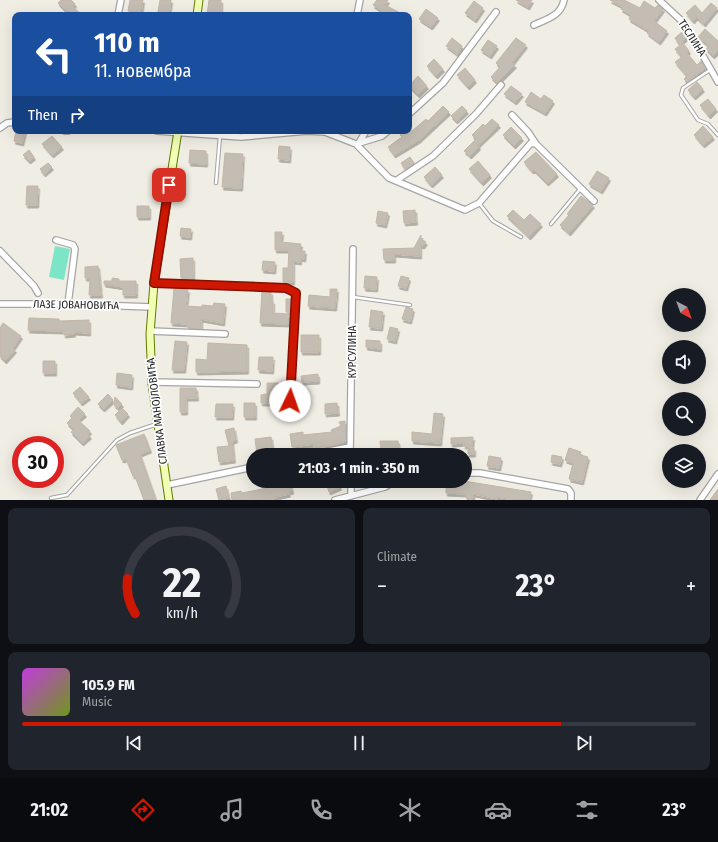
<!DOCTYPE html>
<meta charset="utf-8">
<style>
body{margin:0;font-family:"Fira Sans Condensed",sans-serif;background:#20242c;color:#f1f3f6;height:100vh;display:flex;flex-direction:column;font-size:15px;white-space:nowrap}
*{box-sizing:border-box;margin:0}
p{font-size:13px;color:#9ea1a6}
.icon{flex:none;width:22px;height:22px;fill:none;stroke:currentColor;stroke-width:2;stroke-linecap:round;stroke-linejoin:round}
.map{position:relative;height:500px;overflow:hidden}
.side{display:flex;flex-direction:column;gap:8px;padding:8px;background:#0d0f14;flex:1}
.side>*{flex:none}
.guide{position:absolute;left:12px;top:12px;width:400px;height:122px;border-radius:8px;box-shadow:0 4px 16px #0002;background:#1a4fa0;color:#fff;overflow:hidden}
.needle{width:26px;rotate:139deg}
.controls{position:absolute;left:662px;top:288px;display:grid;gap:8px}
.controls a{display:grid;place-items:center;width:44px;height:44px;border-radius:50%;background:#171b24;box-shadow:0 4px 16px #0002;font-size:20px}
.speed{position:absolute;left:12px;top:436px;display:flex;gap:8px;font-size:20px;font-weight:700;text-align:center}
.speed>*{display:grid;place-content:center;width:52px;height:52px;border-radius:50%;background:#171b24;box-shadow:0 4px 16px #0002;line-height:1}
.speed .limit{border:6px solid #d22;background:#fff;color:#111}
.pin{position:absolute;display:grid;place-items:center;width:34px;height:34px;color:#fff;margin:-17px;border-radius:8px;box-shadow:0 2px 6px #0006}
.me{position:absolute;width:44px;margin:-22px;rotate:3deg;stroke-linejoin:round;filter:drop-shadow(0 0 3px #0008)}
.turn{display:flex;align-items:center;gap:14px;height:84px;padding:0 16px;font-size:18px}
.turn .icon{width:52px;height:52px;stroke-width:2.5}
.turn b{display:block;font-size:28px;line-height:34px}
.then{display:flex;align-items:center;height:38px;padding:0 16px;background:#0003;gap:8px;font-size:15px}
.big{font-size:30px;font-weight:700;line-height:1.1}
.side .card{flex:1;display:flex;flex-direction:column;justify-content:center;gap:6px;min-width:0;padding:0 14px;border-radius:8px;background:#20242c}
.side .dial{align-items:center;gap:0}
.dial svg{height:104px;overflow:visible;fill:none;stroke:#363941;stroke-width:7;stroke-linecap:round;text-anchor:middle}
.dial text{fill:#f1f3f6;stroke:none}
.song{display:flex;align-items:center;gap:12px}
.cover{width:48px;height:48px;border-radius:6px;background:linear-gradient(135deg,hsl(290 70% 55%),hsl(80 70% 35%))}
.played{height:4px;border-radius:2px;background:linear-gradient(90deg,#cd1700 80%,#363941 80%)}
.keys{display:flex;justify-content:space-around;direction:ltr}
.heat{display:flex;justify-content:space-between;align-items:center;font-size:22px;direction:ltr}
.side .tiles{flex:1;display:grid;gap:8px;grid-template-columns:1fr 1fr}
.card:last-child{grid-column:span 2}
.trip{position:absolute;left:246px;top:448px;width:226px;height:40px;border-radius:20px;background:#171b24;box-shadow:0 4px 16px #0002;font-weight:700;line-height:40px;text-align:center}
.tabs{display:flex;height:64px;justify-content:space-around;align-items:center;background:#090b0e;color:#9ea1a6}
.tabs .icon{width:28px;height:28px}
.tabs .active{color:#cd1700}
.tabs b{font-size:18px;color:#f1f3f6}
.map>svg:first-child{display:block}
</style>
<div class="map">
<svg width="718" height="500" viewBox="0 0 718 500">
<defs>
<filter id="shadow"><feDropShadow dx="1.5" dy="3" stdDeviation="0" flood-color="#0004"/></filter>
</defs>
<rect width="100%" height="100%" fill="#f0ede4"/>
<path fill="#7ce5c8" d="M55,246L70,249L64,280L49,277Z"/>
<path fill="#c4bdb3" stroke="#c3b6a5" filter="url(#shadow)" d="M61,0H71L75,4L73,7L82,15H73L68,11L67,12L58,3Z
M130,0H143L141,13L128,11Z
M160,0H171L169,14L158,12Z
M209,0H221V15H207Z
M377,0H388L385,5L404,15H388L373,5Z
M516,0H532L528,7Z
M610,0H624L640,8L644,1L655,8L658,5L663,9L654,21L667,31L659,42L647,33L649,31L629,19L631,15L621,9L623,7Z
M474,1L483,8L475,20L465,13Z
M711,3L717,8L704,24L696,17L693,21L686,13L695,5L702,13Z
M426,9L438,18L431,27L419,19Z
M705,29L718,41V51L713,56L706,49L709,46L698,37Z
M683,31L687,37L679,44L675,38Z
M452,38L462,46L457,54L446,46Z
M516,38L526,45L512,63L515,65L497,83L491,77L500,67L496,63Z
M488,40L497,46L490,56L481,50Z
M683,43L689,51L687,53L697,65L701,61L705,68L687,82L684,79L687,76L675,62L682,57L675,49Z
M434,59L443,69L436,76L427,66Z
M465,68L475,80L468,87L457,75Z
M418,76L427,86L418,95L409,86Z
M697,82L703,89L694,97L688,90Z
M511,86L522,94L515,102L504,94Z
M531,92L541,99L544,95L553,101L545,113L525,102Z
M708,99L716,109L709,116L700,105Z
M443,106L449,112L419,140L394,155L388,147L402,137L400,135L406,131H409L410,128L412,131L426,119L428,121Z
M462,106L467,111L456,121L451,116Z
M492,119L499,125L478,145L479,147L470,156L464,151L476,139L472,135L483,124L485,126Z
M703,126L713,137L703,145L694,135Z
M511,127L522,138L514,146L503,135Z
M16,131H25L22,143L14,141Z
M52,136L62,147L52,155L42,144Z
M279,146L290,147L289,160L278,159Z
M29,150L34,157L29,161L23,155Z
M190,150L206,151V164L189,163Z
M536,152L557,174L547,183L534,170L532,171L524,162Z
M225,153L243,154L241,188L222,187Z
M410,157L414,163L405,169L401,163Z
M478,161L490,175L482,183L469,169Z
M48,163L52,167L44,174L40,169Z
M435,167L442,175L431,185L424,177Z
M597,171L609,178L601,191L589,184Z
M27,186H38L37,205H26Z
M581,196L593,205L569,233L560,225L569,215L567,214Z
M137,206H149V217H137Z
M415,210L416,222L404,223L403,211Z
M513,210L524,220L530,214L541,224L529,237L507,216Z
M378,211L388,213L385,225L376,223Z
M181,228L191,229L190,237L180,236Z
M275,232H282L281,242L301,244L300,251H305L304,259L300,258V262L293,261V282H283V268H288L289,250H275Z
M421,235V239L426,242L423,246L420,245V256L394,254V260H384L383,249L414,248Z
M193,258V278H181L180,259Z
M263,261L275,262L274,271L262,270Z
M98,266L101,295H89L90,278H85V267Z
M365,276L377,277L376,289L364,288Z
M401,276L409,278L406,288L398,286Z
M112,278L119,279V281H136V295H123V287L104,284V281H112Z
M174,288L188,290L186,306L202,307V305L213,306L214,303L225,304L223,323L201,319V329L188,328V324L171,323Z
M330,289H337L335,308L308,306L309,295L330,297Z
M262,291L271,292V301H273V313L289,314L288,324L260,323Z
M286,299H291V312H286Z
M406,307L413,309L410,321L402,319Z
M371,310L383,312L381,328L369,327Z
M29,318L59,319V321L89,320V333L74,332V334L64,335V331L28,330Z
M3,323L21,336L13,348L15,350L5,361L0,356V328Z
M390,327L398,329L395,341L387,339Z
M301,335H319V352H301Z
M366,340L380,341V349L366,347Z
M175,341L187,342L184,370H172Z
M208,343L247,345V371L196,372V359L207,360Z
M259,357H273L272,371L258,370Z
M43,361H55V373H43Z
M117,373L132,375L131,387L116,385Z
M318,374V381L302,382L301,376Z
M267,383H278L279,403H261V395L267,394Z
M80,387L89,397L81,403L73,393Z
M180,388H196L197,398H186V412H180Z
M108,394L113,400L103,409L98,404Z
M115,397L122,404L118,408L114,405Z
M244,403H255V417H244Z
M337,403L338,413L325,414V404Z
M216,404H233L232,417H215Z
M78,407L85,414L78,420L90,431L88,434L90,436L82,443L71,432L74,430L67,423L72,418L70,416Z
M122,408L128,414L121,422L115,415Z
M434,413L443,414L440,443L412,441V432L432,434Z
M345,421L346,441L330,446L314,448V444L292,447L290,434L303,432V435L332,432L331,430L341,426L339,422Z
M234,428L236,440L232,441L234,460L219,462L217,447L229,446L225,430Z
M144,434L150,450L140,454L156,500H144L135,476H133L126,459L122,460L116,445Z
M271,437L273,452L257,454L255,439Z
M473,437L472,446H464V443L451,444V438Z
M380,441H398L399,449L381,450Z
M468,448H474V454H468Z
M569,448L581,452L580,455L588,457L582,482L569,479L573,463L565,460Z
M552,455L562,457L560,464L551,462Z
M489,456L501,458L499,468L487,466Z
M276,481H290L292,491L288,492L289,494L276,497V498L267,500H232L231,493L241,491L242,493L277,486Z
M446,481H464L531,492L529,500H514L497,497V499L474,494L472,499L466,498V494L446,493Z
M338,482L340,487L329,492L327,486Z
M226,486L229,498L219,500L216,489Z
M718,489V500H710Z"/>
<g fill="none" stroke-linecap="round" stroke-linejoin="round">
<g stroke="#a5a5a5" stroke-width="4.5">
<path id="service" d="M710,70L683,88L681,95L698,120L708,124L718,135
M216,183L220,136
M479,203L493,221L521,237
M551,224L581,188
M353,297L410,305
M51,498L67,495L117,440L130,433L157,424"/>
</g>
<g stroke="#a5a5a5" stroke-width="8">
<path id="minor" d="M659,0L684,23L718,82
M118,15L121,0
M357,15L360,0
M534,25C547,19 561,16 564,0
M409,114L443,83L496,12
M512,115L528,132L536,144
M0,128L7,123L15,122
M65,131H68
M157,131L241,137L307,131L325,132L356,144L389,178L465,210L479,203L531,143L536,144L594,201
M360,141L366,131
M356,144L382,136L388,131
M397,180L433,156L476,114L501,85
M56,240L73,245L75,249L68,304
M0,251L34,286L38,293
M154,283L286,288L296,293L290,401
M0,304H68L152,307
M150,331L225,334
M152,382L257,384
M308,455L350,447
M350,455L353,249
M465,473H480L568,489L571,493V500
M351,481V496
M167,485L253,467
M335,500L385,487L395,481
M700,500L718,474"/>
</g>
<g stroke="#607b00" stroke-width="9">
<path id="secondary" d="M197,15L199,0
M169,500L152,384L150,334L154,283L178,131"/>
</g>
<use href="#service" stroke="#fff" stroke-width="2.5"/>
<use href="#minor" stroke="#fff" stroke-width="5.5"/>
<use href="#secondary" stroke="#f2feb4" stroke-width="7"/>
</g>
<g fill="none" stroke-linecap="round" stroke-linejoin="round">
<g stroke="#850f00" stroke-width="10">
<path id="route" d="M169,185L154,283L286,288L296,293L290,401"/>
</g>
<use href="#route" stroke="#cd1700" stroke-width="7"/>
</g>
<g text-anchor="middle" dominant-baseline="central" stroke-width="3.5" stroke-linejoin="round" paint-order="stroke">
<g font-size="11" fill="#1e1e1e" stroke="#fff">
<text transform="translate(692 38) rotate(57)">ТЕСЛИНА</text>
<text transform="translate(76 305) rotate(1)">ЛАЗЕ ЈОВАНОВИЋА</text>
<text transform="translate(352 352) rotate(-90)">КУРСУЛИНА</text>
<text transform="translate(157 411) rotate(-97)">СЛАВКА МАНОЈЛОВИЋА</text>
</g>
</g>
</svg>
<div class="controls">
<a><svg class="needle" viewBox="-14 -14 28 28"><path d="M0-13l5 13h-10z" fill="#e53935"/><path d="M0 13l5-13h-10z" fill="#9ea1a6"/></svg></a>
<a><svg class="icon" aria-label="sound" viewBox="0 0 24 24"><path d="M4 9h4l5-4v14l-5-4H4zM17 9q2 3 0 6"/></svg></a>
<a><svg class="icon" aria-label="search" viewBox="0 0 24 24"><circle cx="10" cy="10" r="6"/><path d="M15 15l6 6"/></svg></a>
<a><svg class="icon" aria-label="layers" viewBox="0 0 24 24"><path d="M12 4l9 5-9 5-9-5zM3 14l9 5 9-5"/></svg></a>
</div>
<div class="speed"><div class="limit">30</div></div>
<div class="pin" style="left:169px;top:185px;background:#d93025"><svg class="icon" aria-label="arrive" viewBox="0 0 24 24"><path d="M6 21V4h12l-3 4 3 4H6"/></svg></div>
<svg class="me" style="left:290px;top:401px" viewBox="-20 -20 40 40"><circle r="19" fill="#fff"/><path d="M0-13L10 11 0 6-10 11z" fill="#cd1700"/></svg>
<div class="trip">21:03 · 1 min · 350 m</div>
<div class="guide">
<div class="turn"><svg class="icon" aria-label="left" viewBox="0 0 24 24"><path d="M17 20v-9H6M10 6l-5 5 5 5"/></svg><div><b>110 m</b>11. новембра</div></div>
<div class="then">Then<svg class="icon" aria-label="right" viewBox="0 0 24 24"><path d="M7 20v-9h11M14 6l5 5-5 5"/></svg></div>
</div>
</div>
<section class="side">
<div class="tiles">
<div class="card dial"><svg viewBox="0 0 100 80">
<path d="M14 69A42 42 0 1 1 86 69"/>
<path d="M14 69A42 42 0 0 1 8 42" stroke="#cd1700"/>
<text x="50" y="56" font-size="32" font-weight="700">22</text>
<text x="50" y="72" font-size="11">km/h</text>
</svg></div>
<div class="card"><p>Climate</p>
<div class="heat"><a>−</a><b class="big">23°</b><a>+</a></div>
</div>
<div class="card">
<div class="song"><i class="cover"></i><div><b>105.9 FM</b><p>Music</p></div></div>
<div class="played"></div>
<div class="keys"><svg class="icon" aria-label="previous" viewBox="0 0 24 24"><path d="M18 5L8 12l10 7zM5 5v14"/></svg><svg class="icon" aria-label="pause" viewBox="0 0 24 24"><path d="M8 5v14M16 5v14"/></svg><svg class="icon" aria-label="next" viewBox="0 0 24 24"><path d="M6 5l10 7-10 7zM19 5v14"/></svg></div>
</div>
</div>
</section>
<nav class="tabs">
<b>21:02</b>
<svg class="icon active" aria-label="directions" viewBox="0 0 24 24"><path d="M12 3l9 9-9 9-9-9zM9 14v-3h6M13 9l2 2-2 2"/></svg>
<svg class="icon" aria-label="music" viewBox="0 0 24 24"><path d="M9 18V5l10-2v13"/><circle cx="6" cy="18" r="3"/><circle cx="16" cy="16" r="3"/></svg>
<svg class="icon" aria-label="phone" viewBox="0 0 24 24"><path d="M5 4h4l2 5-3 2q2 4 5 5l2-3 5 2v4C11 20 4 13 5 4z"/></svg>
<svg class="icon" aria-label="climate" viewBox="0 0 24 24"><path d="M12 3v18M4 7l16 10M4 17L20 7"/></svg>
<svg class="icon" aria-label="car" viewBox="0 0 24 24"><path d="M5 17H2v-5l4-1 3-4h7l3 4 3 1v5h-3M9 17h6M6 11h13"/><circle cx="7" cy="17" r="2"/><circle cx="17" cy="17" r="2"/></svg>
<svg class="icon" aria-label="filters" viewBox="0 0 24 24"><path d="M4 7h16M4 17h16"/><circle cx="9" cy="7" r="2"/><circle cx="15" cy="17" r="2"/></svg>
<b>23°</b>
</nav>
